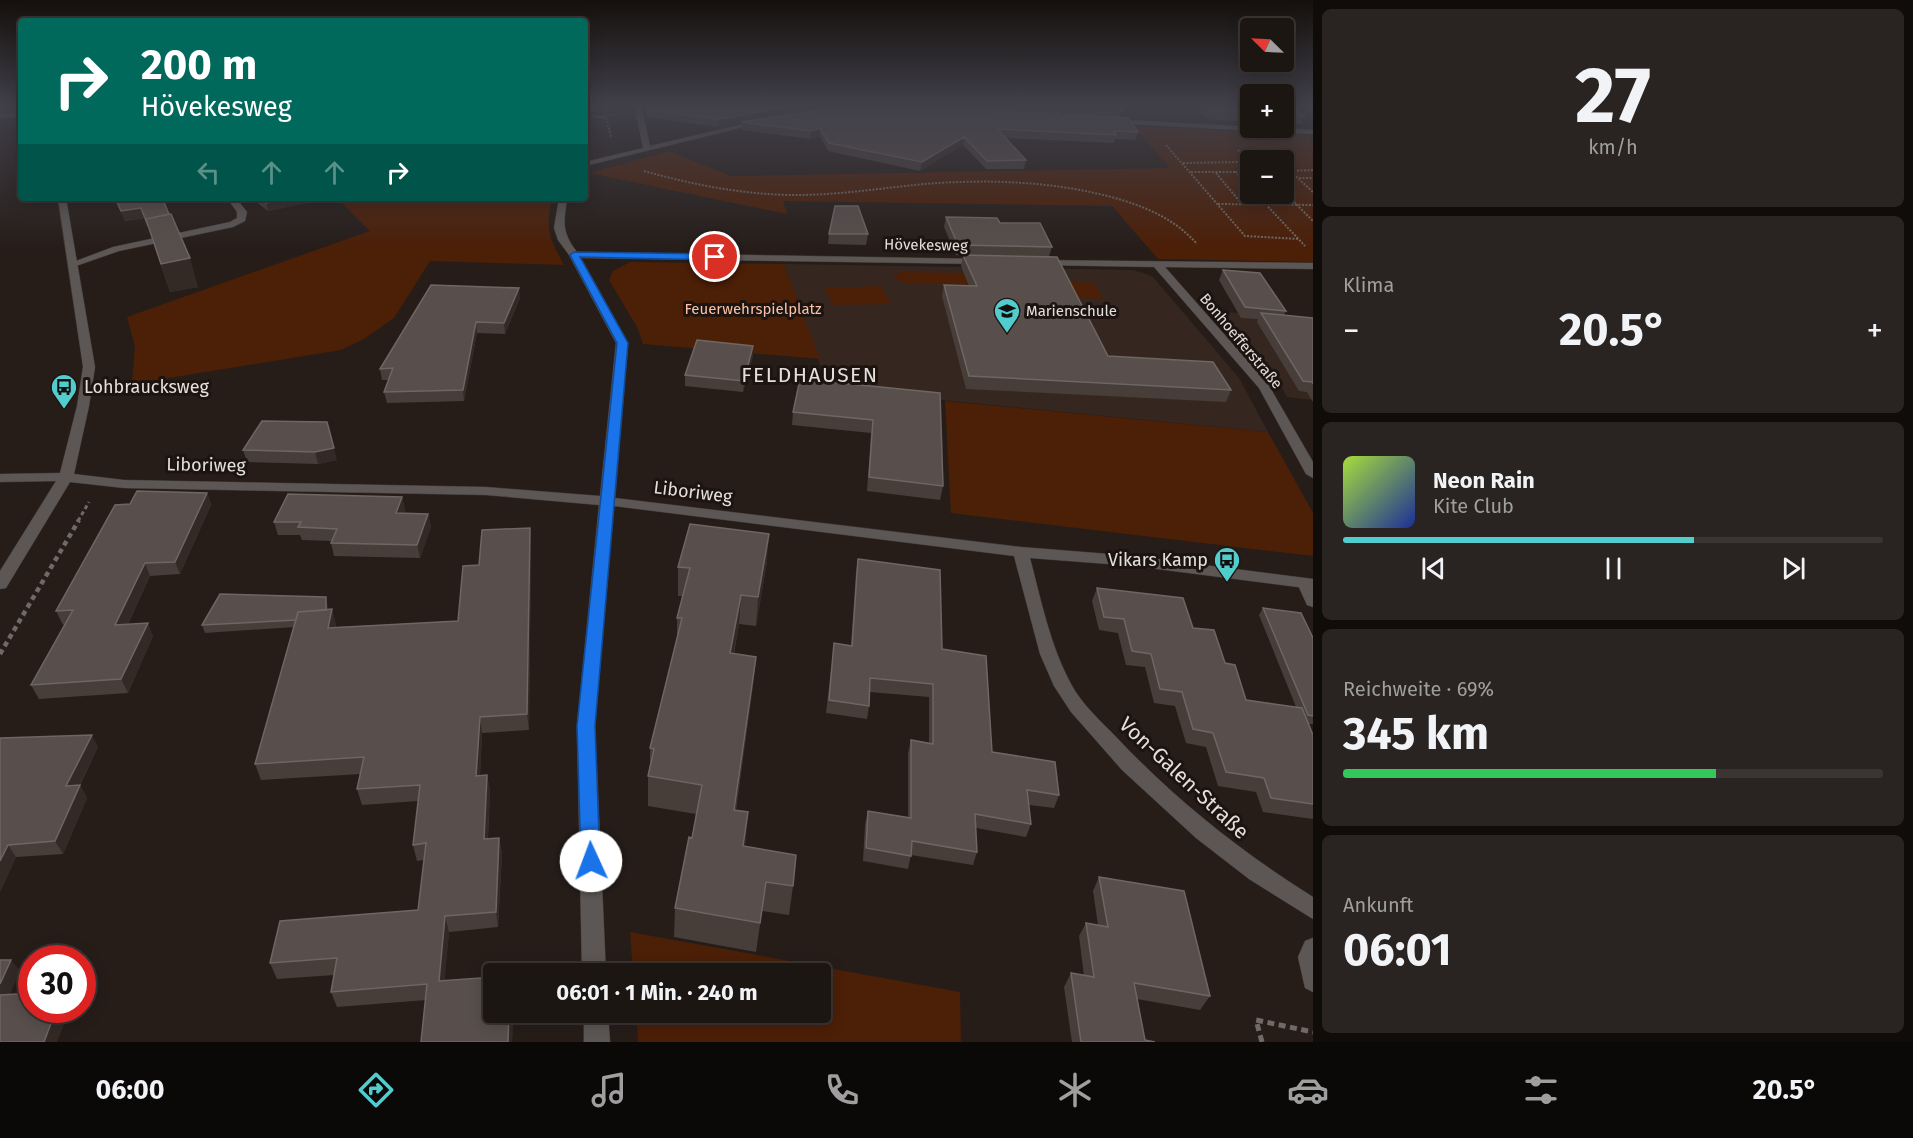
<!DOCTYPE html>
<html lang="de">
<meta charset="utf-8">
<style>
body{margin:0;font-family:"Fira Sans",sans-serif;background:#292321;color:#f1f3f6;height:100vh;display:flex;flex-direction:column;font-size:22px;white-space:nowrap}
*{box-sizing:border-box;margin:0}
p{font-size:20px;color:#a09fa0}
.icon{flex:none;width:33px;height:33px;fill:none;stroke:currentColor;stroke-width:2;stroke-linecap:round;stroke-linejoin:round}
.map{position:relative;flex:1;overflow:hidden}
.drawer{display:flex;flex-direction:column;gap:9px;padding:9px;background:#0f0c0a;width:600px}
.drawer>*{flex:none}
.banner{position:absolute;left:18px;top:18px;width:570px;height:183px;border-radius:6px;box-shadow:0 3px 15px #0003,0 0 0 2px #3a3533;background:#00695c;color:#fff;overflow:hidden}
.needle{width:39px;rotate:294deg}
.controls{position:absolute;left:1240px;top:18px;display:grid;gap:12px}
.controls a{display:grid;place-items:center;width:54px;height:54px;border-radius:6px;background:#1c1613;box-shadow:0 3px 15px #0003,0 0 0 2px #3a3533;font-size:30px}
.speed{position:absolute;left:18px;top:945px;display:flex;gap:12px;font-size:30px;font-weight:700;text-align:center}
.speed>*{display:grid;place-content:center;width:78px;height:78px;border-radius:50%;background:#1c1613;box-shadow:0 3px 15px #0003,0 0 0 2px #3a3533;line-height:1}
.speed .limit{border:9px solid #d22;background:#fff;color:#111}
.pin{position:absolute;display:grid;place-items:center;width:51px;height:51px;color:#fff;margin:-26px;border:3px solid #fff;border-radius:50%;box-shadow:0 2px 6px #0007}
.me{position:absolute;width:66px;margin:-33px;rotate:358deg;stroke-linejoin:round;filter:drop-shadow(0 0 4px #0008)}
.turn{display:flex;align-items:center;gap:21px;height:126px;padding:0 24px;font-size:27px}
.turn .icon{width:78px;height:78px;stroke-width:2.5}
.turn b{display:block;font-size:42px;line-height:51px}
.lanes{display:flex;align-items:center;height:57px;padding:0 24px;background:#0003;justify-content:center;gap:30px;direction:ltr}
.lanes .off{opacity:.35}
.big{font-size:45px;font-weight:700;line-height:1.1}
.drawer .widget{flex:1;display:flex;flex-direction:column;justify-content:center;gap:9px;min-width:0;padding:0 21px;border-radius:9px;background:#292321}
.drawer .dial{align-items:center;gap:0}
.dial b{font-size:78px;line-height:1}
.song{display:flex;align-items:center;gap:18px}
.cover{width:72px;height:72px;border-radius:9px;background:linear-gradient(135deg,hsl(80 70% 55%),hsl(230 70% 35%))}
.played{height:6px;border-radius:3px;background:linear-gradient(90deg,#52cdcd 65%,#3a3533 65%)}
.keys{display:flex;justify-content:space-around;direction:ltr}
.heat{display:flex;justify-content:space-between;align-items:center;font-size:33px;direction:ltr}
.charge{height:9px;border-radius:4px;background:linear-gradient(90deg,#34c759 69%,#3a3533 0)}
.trip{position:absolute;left:483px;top:963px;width:348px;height:60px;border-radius:6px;background:#1c1613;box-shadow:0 3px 15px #0003,0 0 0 2px #3a3533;font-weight:700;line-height:60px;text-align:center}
.tabs{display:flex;height:96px;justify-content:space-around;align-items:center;background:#0b0908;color:#a09fa0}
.tabs .icon{width:42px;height:42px}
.tabs .current{color:#52cdcd}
.tabs b{font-size:27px;color:#f1f3f6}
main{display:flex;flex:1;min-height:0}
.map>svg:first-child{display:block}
</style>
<main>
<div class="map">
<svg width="1313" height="1042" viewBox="0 0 1313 1042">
<rect width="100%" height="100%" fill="#261d19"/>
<path fill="#352720" d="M784,264L1133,270L1146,274L1153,277L1239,378L1268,432L829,389Z
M1213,311L1313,319V400L1287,397L1281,386Z"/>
<path fill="#4c1f07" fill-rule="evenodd" d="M1133,126L1307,135L1313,141V262L1158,259L1112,206L783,201L787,214L589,173L669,151L731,176L1170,168ZM1251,160H1284V194H1251Z
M352,198H552C545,230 549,237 564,265L430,261L394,318L364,339L341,350L132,384L135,347L127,317L370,231L340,201Z
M630,262L784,264L820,359L643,344L637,327L609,280L613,271Z
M901,272L972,273L980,285L904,283L893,277Z
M1019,280L1094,283L1103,299L1025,295Z
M881,286L891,304L833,305L824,288Z
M945,401L1268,432L1313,513V556L951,513Z
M630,932L960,992L961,1042H638L636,1013L820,1012V974L633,973Z"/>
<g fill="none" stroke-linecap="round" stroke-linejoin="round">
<g stroke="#413834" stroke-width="1">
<path id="service" d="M1051,104H1058L1064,120H1058Z
M227,198H236L247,212L245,221L233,227L119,251L73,267L68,264L113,247L230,222L237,218V212Z
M1305,578L1313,583V607L1307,605L1297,583Z
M1313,938V992L1305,988L1298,957L1305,941Z"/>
</g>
<g stroke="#413834" stroke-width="1">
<path id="minor" d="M634,104H641L650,146L760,120L764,122L585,166V162L643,148Z
M21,113V117L0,118V114Z
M1107,119L1313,130V134L1110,123Z
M58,198H66L95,367L89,406L74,474L124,480L486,487L600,496L616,343L569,255L558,240L554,228L559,198H567C564,223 561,231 577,252L984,259L985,261L980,264L581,258L628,343L615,498L1021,547L1134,556L1313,579V589L1134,566L1030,558C1041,600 1050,645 1071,684C1082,705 1102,722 1118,739C1176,800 1241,852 1313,897V919L1249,879L1196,838L1122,770L1071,712L1054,686L1040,654L1014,556L614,506L595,726L606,974H582L577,726L599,505L486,495L124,488L70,482L6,588L0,589V571L56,481L0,482V474L60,473L77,406L83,367Z
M1036,260L1313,263V269L1165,267L1268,384L1313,462V478L1306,474L1259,388L1154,267L1040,265L1035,262Z
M584,1012H608L610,1042H584Z"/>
</g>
<path stroke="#716965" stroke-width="2" stroke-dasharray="2 1.5" stroke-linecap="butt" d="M585,115L606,118L611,137
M598,117L617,114
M1166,145L1245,236L1299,239
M1238,150L1247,158L1264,160
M1247,158L1239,162L1247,170
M1183,163L1239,162
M644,171C694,185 745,195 797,195C840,195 882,188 924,184C988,179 1053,181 1115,198C1146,207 1175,219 1197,244
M1251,171L1236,172L1251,188
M1284,171H1290L1313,192
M1290,171L1313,170
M1191,172H1236
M1216,173L1241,203
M1299,178H1313
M1284,192L1313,221
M1256,194L1305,246
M1218,204L1313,205"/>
<path stroke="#716965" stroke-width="3" stroke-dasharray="4 3" stroke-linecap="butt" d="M78,521L89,502"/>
<path stroke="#716965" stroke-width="4.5" stroke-dasharray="5 4" stroke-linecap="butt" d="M0,654L79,520"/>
<path stroke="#716965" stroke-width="5" stroke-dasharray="7 4.5" stroke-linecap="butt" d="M1262,1042L1256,1020L1313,1032"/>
<use href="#service" fill="#5c5755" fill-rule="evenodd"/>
<use href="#minor" fill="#5c5755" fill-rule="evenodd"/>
</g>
<path fill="#473e3a" d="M643,104H1054V106L1053,114L946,108H827L783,116L1138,132L1135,140L1115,139L1114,143L1005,138L1026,160L1024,169H986L963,145L920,171L828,151L820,136L810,139L741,130L742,123L718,127L646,117Z
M1060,104H1118L1122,110L1120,117L1064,114Z
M1193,104H1251V122L1206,119Z
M1284,104L1304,116L1300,124L1284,123Z
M115,198H162L198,287L170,292L145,218L125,221Z
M251,198H331L268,211Z
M946,217L1000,223L1052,247L1049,256L1108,356L1231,390L1226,402L966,389L942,296L944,285L969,286L961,266L963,256L956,255L944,227Z
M829,234H868L866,245L828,244Z
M1223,270L1286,311L1284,315L1313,318V402L1307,392L1299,391L1257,322L1258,319L1241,318L1219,280Z
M520,298L505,334L477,333L464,401L387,403L384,392L389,380H382L380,369Z
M753,346V356L743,392L685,386V375Z
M940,393L943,486L940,500L867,491L871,433L792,425L793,412Z
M262,421L337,460L318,464L247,462L243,450Z
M207,493L211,505L180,574L150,576L128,624L153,636L128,693L39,699L31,685L65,624L63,625L56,611Z
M402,497L405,510L404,513L428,514L431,527L420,558L334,556L331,543L332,541L302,540L300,535H278L274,522Z
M530,528L531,543L529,730L482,733L480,776L487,775L490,791L488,839L499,838L502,854L498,927L449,932L444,981L494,1012H513L512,1042H421L426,1000L337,1007L331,992L334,975L277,979L270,963L418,910L424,860L417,861L413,845L418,801L362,805L357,789L361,774L261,780L255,764L294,627L205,633L202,625L328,605V610L332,609L336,625V627L458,621L479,565Z
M858,559L942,649L992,752L1059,795L1054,808L1029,805L1031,824L1026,837L976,828L977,852L973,865L911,855L908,869L863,861L865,824L868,811L908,817V753L911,740L929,743V697L870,692L869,706L867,719L826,713L834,643L851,645L856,572Z
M767,562L756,626L739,624L734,654L756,657L753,686L736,810L745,846L793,886L789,915L762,911L756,952L674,937L675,908L692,838L696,814L648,806V776L650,765V748L677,639V618L683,596H678V567Z
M1097,588L1193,628L1225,663L1246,700L1296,707L1259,615L1263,608L1313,638V724H1308L1313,735V819L1263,812L1256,792L1218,786L1206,747L1186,743L1175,706L1154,703L1145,667L1126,665L1118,633L1099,630L1092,601Z
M0,738L98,747L80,785L87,798L63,854L16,857L0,892Z
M1099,877L1210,996L1200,1010L1137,999L1145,1040L1155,1042H1072L1064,987L1071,973L1084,976L1079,936L1086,923L1098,925L1093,891Z"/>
<path fill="#332a26" d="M806,104H827V108L744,122H742V123L718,127L719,119Z
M820,128V136L810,139L811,131Z
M964,137L963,145L920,171L922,162Z
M289,198H331L268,211L266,203Z
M141,208L145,218L125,221L121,211Z
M190,258L198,287L170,292L161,264Z
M519,288L520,298L505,334L504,323Z
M476,322L477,333L464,401L463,390Z
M753,346V356L743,392L744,381Z
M334,448L337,460L318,464L315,452Z
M207,493L211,505L180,574L175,562Z
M402,497L405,510L399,526L396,513Z
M428,514L431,527L420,558L417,545Z
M530,528L531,543L529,730L527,714Z
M769,534L767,562L756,626L758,597Z
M145,563L150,576L121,638L115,625Z
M741,595L739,624L728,683L730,653Z
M326,597L328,605L329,623L332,609L336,625L332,644L328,628Z
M148,623L153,636L128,693L121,679Z
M756,657L753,686L731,839L734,810Z
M480,717L482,733L479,792L476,776Z
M92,735L98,747L73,798L66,786Z
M487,775L490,791L487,855L484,839Z
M80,785L87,798L63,854L55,841Z
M748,812L746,842L740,875L743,846Z
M499,838L502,854L498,927L496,912Z
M8,845L16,857L0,892V861Z
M445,916L449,932L443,997L439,981Z
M11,960L20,971L5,1007L0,1002V984Z
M56,1010H70L57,1042H44Z
M509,1012H513L512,1042H508Z"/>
<path fill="#584f4c" stroke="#6e6662" stroke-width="1.5" d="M645,104H806L719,119L646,110Z
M1016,104H1054V106Z
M1065,104H1118L1122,110L1066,107Z
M1203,104H1251V113L1209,111Z
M1284,104H1291L1304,116L1284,115Z
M828,109H947L1128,118L1138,132L1113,131L1116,135L997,129L1026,160L987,161L964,137L922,162L829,143L820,128L811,131L742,122Z
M115,198H162L169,214L146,219L148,226L141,208L121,211Z
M260,198H289L266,203Z
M835,206H858L868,234H829Z
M171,214L190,258L161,264L146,219Z
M946,217L997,218L1000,223H1040L1052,247L958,245Z
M963,255L1057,257L1108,356L1213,362L1231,390L969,376L944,285L977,286Z
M1223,270L1260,273L1286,311L1245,307Z
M431,285L519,288L504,323L476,322L463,390L384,392L393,368L380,369Z
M1261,313L1313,318V384L1312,382L1303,381Z
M697,340L753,346L744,381L685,375Z
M800,379L940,393L943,486L869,477L873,420L793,412Z
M262,421L327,422L334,448L315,452L243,450Z
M137,491L207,493L175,562L145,563L115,625L148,623L121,679L31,685L73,610L56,611L115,505L130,504Z
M288,494L402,497L396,513L428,514L417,545L331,543L337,529L298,527L301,522H274Z
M690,524L769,534L758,597L741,595L730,653L756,657L734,810L748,812L743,846L796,855L793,886L766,882L760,923L675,908L689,837L692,838L702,785L648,776L654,749L650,748L682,618H677L690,568L678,567Z
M530,528L527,714L480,717L476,776L487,775L484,839L499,838L496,912L445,916L439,981L494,977V1012H509L508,1042H421L427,984L331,992L337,958L270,963L280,921L418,910L426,843L413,845L420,785L357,789L364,757L255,764L298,612L332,609L328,628L458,621L463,566L479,565L482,530Z
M858,559L940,570L942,649L986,656L992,752L1055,762L1059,795L1027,790L1031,824L975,814L977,852L912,841L911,856L866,848L868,811L911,818V740L933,744V684L870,678L869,706L829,700L834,643L852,646Z
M1097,588L1183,598L1193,628L1214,630L1225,663L1235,665L1246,700L1302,708L1313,735V804L1271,798L1264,778L1226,772L1213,733L1193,729L1182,692L1160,689L1151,654L1132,651L1124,619L1104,617Z
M220,594L326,597V610L298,612L296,620L202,625Z
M1263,608L1301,613L1313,638V716L1308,715Z
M92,735L66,786L80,785L55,841L8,845L0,861V738Z
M1099,877L1184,891L1210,996L1134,983L1145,1040L1155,1042H1081L1071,973L1094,977L1086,923L1108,927Z
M0,960H11L0,984Z
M32,993V1010H56L44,1042H0V995Z"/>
<linearGradient id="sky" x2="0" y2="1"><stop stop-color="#15100e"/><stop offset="0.42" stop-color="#414049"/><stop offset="1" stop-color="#414049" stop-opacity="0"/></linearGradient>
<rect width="1313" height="250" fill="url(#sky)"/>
<path fill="#1a73e8" stroke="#114b97" stroke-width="1.5" d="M574,252L715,254L719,257L715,260L580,257L628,343L595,726L600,861L597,867L591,870L584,867L581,861L577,726L617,343L570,255Z"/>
<defs>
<g id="school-pin" transform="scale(1.35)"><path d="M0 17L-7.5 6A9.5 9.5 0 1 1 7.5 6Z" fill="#52cdcd" stroke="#1c1410"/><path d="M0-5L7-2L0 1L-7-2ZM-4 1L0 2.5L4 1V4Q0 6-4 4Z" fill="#111"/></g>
<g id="bus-pin" transform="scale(1.35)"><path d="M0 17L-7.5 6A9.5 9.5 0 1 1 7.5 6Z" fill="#52cdcd" stroke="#1c1410"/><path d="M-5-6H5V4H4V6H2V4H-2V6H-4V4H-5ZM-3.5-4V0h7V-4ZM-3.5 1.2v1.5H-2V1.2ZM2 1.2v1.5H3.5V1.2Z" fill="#111"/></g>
</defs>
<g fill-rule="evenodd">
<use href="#school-pin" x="1007" y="311"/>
<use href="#bus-pin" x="64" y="387"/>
<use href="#bus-pin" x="1227" y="560"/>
</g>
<g text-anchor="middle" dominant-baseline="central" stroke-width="6" stroke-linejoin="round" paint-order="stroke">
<g font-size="15" fill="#e5dfdc" stroke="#1c1410">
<text transform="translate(926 245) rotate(1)">Hövekesweg</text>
<text transform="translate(1241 341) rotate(50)">Bonhoefferstraße</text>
</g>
<g font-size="15" fill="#fbc0a5" stroke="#1c1410">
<text x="753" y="309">Feuerwehrspielplatz</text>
</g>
<g font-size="15" fill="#e5dfdc" stroke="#1c1410" text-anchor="start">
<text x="1026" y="311">Marienschule</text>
</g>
<g font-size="18" fill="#e5dfdc" stroke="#1c1410" text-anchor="start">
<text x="84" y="387">Lohbraucksweg</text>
<text x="1208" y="560" text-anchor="end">Vikars Kamp</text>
</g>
<g font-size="18" fill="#e5dfdc" stroke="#1c1410">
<text transform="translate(206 465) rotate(1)">Liboriweg</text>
<text transform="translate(693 492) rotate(7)">Liboriweg</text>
</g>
<g font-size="21" letter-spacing="1.5" fill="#e5dfdc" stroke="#1c1410">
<text x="810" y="375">FELDHAUSEN</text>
</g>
<g font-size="21" fill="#e5dfdc" stroke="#1c1410">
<text transform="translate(1184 778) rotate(43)">Von-Galen-Straße</text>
</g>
</g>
</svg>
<div class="controls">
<a><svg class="needle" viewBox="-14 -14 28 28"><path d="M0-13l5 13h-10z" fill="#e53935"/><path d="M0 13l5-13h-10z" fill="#a09fa0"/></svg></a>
<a>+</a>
<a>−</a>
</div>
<div class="speed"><div class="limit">30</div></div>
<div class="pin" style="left:715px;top:257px;background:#d93025"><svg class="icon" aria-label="arrive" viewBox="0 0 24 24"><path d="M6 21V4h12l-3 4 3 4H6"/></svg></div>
<svg class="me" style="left:591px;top:861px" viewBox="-20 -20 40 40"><circle r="19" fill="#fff"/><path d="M0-13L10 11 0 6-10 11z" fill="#1a73e8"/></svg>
<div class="trip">06:01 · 1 Min. · 240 m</div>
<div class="banner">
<div class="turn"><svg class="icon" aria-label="right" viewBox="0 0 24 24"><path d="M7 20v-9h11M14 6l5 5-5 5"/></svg><div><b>200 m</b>Hövekesweg</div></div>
<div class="lanes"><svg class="icon off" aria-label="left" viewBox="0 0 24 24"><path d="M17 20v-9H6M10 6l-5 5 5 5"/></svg><svg class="icon off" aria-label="ahead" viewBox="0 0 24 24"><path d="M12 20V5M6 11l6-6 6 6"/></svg><svg class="icon off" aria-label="ahead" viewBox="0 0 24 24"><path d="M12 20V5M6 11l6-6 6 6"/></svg><svg class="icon" aria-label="right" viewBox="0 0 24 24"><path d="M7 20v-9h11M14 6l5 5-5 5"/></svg></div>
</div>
</div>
<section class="drawer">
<div class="widget dial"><b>27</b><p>km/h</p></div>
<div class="widget"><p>Klima</p>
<div class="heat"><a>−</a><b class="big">20.5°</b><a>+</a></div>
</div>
<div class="widget">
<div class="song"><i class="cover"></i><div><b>Neon Rain</b><p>Kite Club</p></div></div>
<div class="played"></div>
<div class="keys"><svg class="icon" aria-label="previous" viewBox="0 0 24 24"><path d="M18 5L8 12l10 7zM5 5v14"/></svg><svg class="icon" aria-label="pause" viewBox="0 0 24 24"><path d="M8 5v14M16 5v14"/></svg><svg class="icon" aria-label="next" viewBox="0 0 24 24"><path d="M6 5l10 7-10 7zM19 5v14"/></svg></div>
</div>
<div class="widget"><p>Reichweite · 69%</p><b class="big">345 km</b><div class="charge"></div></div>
<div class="widget"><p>Ankunft</p><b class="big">06:01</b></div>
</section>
</main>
<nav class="tabs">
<b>06:00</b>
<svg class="icon current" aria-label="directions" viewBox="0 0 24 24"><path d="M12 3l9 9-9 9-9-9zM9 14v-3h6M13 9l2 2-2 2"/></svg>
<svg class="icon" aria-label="music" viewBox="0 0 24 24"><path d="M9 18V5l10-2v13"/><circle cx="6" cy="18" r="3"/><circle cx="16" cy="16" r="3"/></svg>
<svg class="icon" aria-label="phone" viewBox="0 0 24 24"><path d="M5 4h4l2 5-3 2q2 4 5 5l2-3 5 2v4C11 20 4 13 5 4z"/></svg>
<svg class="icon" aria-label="climate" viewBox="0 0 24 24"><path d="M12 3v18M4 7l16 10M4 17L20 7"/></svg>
<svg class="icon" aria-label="car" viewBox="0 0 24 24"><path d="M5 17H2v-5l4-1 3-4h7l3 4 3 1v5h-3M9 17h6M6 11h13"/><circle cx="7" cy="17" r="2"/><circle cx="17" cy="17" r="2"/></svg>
<svg class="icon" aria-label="filters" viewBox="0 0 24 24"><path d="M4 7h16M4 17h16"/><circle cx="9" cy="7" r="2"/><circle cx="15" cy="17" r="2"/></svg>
<b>20.5°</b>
</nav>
